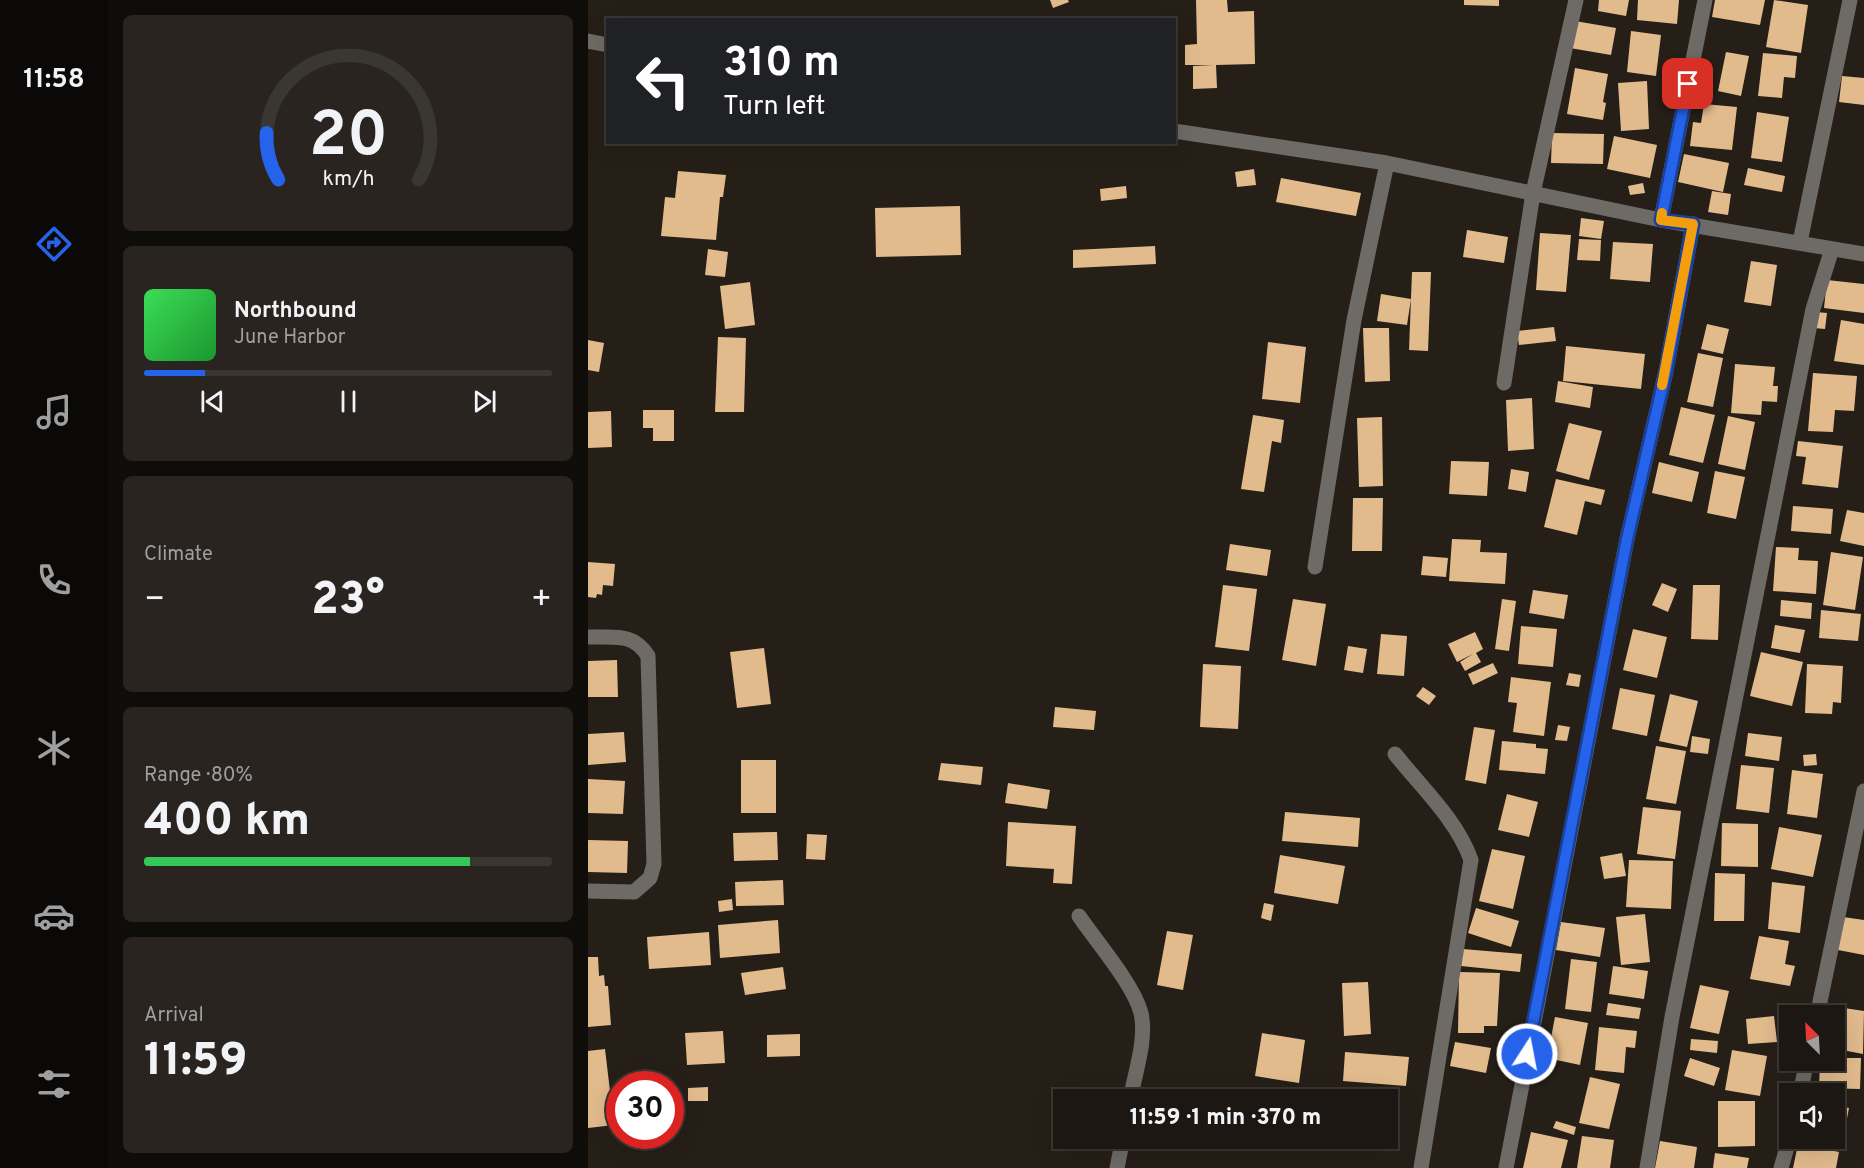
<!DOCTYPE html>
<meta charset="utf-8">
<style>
body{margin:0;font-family:Overpass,sans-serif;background:#292420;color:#f1f3f6;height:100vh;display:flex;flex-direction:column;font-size:22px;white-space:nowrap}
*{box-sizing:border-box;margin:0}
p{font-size:20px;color:#a09f9f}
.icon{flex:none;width:33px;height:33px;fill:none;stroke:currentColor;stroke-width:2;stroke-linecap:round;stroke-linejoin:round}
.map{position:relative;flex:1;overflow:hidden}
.drawer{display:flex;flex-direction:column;gap:15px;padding:15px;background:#0f0d0a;width:480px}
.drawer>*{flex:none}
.guide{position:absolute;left:18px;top:18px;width:570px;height:126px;border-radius:0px;box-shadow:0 6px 24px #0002,0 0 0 2px #3a3632;background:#202124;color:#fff;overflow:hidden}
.needle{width:39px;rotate:336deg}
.buttons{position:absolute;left:1191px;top:1005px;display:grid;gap:12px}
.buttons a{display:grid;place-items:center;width:66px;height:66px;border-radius:0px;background:#1c1712;box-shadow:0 6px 24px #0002,0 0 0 2px #3a3632;font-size:30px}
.speed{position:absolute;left:18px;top:1071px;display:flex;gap:12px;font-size:30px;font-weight:700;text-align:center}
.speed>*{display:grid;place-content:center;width:78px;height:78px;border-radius:50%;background:#1c1712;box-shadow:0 6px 24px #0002,0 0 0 2px #3a3632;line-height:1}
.speed .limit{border:9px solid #d22;background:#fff;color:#111}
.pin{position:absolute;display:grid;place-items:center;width:51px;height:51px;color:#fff;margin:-26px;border-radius:12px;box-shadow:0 3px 9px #0006}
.me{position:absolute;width:66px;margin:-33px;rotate:11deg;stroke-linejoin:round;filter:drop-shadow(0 0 4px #0008)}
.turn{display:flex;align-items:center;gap:21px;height:126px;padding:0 18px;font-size:27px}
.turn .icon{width:78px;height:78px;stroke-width:2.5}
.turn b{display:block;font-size:42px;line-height:51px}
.big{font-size:45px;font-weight:800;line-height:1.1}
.drawer .widget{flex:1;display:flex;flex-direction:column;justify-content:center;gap:9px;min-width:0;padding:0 21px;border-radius:9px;background:#292420}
.drawer .dial{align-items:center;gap:0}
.dial svg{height:156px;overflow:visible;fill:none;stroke:#3a3632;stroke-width:7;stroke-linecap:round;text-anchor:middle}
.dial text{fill:#f1f3f6;stroke:none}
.song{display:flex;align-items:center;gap:18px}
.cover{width:72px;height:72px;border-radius:9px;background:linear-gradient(135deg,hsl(130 70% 55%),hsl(130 70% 35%))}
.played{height:6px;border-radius:3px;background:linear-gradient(90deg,#2563eb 15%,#3a3632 15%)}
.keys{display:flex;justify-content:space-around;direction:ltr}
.heat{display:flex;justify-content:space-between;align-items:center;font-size:33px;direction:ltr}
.charge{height:9px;border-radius:4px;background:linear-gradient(90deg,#34c759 80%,#3a3632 0)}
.trip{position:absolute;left:465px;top:1089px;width:345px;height:60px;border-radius:0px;background:#1c1712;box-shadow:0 6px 24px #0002,0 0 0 2px #3a3632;font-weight:800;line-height:60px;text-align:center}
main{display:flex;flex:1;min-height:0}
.tabs{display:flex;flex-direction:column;width:108px;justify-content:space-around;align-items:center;background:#0b0907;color:#a09f9f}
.tabs .icon{width:42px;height:42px}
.tabs .selected{color:#2563eb}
.tabs b{font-size:27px;color:#f1f3f6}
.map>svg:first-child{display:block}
</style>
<main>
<nav class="tabs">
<b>11:58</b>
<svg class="icon selected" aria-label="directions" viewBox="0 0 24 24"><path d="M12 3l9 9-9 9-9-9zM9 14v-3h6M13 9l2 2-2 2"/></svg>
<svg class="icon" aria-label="music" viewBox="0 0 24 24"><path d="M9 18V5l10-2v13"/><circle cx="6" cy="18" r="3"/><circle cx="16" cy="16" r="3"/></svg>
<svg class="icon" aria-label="phone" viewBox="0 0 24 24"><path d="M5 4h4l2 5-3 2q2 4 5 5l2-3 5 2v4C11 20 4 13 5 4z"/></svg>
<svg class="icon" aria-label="climate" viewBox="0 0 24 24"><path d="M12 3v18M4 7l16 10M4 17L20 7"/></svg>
<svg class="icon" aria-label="car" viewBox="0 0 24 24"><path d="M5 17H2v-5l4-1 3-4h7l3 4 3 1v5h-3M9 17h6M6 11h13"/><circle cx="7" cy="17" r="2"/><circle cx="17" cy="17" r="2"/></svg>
<svg class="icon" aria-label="filters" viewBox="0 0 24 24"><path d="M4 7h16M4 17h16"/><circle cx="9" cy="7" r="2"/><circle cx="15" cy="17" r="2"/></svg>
</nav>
<section class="drawer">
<div class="widget dial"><svg viewBox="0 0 100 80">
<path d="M14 69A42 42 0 1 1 86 69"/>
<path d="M14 69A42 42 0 0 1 8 45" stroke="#2563eb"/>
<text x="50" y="56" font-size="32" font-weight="700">20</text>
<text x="50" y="72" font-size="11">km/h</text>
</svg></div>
<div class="widget">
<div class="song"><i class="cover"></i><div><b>Northbound</b><p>June Harbor</p></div></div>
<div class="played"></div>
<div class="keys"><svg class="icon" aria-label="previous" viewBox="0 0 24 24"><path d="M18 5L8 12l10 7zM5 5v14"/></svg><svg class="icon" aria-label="pause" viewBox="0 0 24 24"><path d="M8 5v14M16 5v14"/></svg><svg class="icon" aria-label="next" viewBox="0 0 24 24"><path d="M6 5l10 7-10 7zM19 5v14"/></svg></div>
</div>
<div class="widget"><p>Climate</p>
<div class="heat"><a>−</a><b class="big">23°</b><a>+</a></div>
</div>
<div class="widget"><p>Range · 80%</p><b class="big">400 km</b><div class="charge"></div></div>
<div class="widget"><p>Arrival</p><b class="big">11:59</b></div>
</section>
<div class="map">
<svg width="1276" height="1168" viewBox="0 0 1276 1168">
<rect width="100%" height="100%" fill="#261f18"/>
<path fill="#e2bb8d" d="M462,0H480L481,2L465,8Z
M608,0H639L640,12L666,11L667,64L628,65L629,88L605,89V66L625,65H597V45L609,44Z
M876,0H911V6L876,5Z
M1011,0H1041L1038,16L1010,11Z
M1050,0H1091L1089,24L1049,20Z
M1127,0H1177L1172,25L1124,17Z
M1186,0L1220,5L1213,53L1178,47Z
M987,21L1028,28L1023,55L982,48Z
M1043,31L1073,35L1068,76L1039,72Z
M1138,52L1161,56L1153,96L1130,91Z
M1175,53L1209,56L1207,78L1196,77L1194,98L1170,96Z
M987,68L1020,74L1015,102L1018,103L1015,120L979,114Z
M1254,76L1276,78V105L1251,102Z
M1059,81L1061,129L1033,131L1030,83Z
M1116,104L1149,107L1144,150L1102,146L1105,122L1113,123Z
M1169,112L1201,117L1194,162L1163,158Z
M964,133L1016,134L1015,164L963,163Z
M1026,136L1069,145L1062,178L1019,169Z
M1096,154L1141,163L1135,192L1090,182Z
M1160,168L1197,176L1194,192L1156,185Z
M666,169L668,185L649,187L647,172Z
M90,171L138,175L135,197H132L128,240L73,236L77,197L87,198Z
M693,178L773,193L768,216L688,202Z
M1055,183L1057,193L1042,195L1040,186Z
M538,186L539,198L513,201L512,189Z
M1124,191L1143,194L1140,215L1120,212Z
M372,206L373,255L288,257L287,208Z
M993,218L1016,221L1013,239L991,236Z
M879,230L920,237L916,263L875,257Z
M952,233L983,235L978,292L948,290Z
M991,239L1013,240L1012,261L989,260Z
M1025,242L1065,244L1062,282L1022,279Z
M567,246L568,264L485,268V250Z
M120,249L140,252L137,277L117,275Z
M1163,261L1189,265L1183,306L1156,302Z
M824,272H843L840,351L821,350Z
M1239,280L1276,284V313L1236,308Z
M162,282L167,325L137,329L132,286Z
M793,294L823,299L819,325L789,321Z
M1228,312L1239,313L1237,329L1226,328Z
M1253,320L1276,324V365L1246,361Z
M1119,324L1141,329L1135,354L1113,349Z
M966,327L968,341L931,345L929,331Z
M775,328H801L802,381L777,382Z
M130,337L158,338L156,412H127Z
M0,340L16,343L11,372L0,370Z
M680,342L718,347L712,403L674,399Z
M978,346L1057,354L1053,389L975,381Z
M1110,353L1135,358L1125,407L1099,402Z
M1147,364L1187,367L1185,386H1190L1189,402L1174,401L1173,415L1143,413Z
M1225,373L1269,376L1266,411L1247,410L1245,432L1220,431Z
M970,381L1005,387L1002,408L967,402Z
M944,398L946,449L920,451L918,400Z
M1093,407L1127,415L1115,463L1081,455Z
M55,410H86V441H65V428H55Z
M23,411L24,447L0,448V412Z
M665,415L696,420L693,443L684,441L676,492L653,489Z
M1140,416L1167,422L1157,470L1130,464Z
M794,417L795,486L771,487L769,418Z
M981,423L1014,431L1001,480L968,471Z
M1210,441L1255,446L1250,488L1214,484L1218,457L1208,456Z
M863,461L901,462L899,496L861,494Z
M1071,462L1111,472L1104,502L1064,493Z
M923,469L941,472L938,492L920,489Z
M1127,471L1157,477L1148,519L1119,513Z
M968,479L1017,490L1013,505L997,501L989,535L956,527Z
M765,498H795L794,551H764Z
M1205,506L1245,509L1243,534L1203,531Z
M1259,510L1276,513V546L1252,541Z
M864,539L893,540L892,552L919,553L917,584L861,581Z
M642,544L683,550L679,576L638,570Z
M1188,547L1211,548L1210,560L1230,561L1228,594L1185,591Z
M1243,552L1275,557L1267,610L1235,605Z
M835,556L860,558L858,577L833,575Z
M0,562L27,564L25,586L15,585L14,595L9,594L8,598L0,597Z
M1074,583L1089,589L1080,612L1064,605Z
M635,585L669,589L661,651L627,647Z
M1105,585H1132L1130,640L1103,639Z
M945,590L980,595L976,619L941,613Z
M705,599L738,604L728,666L694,660Z
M914,599L928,601L921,651L907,649Z
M1193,600L1224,603L1223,619L1192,616Z
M1233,610L1273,614L1270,641L1231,638Z
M1187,625L1217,630L1212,653L1183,648Z
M933,626L969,629L965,667L930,664Z
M1045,629L1079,637L1069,678L1035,670Z
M887,632L895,649L888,653L893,662L877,671L872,662L885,654L869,662L860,644Z
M793,634L819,636L816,676L789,674Z
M760,646L779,649L775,673L756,670Z
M176,648L183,704L149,708L142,652Z
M1173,652L1215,662L1204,706L1162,696Z
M29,660L30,697H0V661Z
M905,663L910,673L885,685L880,674Z
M615,664L653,666L650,729L612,727Z
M1219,664L1255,666L1253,703L1245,702L1244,714L1217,713Z
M981,673L993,675L991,687L978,685Z
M923,677L963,682L956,736L925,732L929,703L920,702Z
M835,687L848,696L841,705L828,696Z
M1032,688L1067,695L1059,736L1024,729Z
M1082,694L1110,701L1099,747L1071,741Z
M467,707L508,711L506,730L465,727Z
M970,725L982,727L979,741L967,740Z
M886,727L907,730L898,784L877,780Z
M36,732L38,762L0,765V734Z
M1160,733L1194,737L1191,761L1157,756Z
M1104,736L1122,739L1120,754L1102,752Z
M914,741L948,744V748L960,749L957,774L911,770Z
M1068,746L1098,751L1088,804L1058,799Z
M1228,754L1229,765L1216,766L1215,755Z
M153,760H188V813H153Z
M353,763L395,767L393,785L350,780Z
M1153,765L1186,768L1181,813L1148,809Z
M1204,770L1235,774L1229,818L1199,814Z
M0,779L37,781L35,814L0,813Z
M420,783L462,790L459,809L417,803Z
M919,794L950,802L941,837L910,830Z
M1055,807L1093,811L1087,859L1049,854Z
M697,812L772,818L770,847L694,841Z
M420,822L488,826L484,884L465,883L466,869L418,866Z
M1134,823L1170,824V867L1133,866Z
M1191,827L1234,835L1225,877L1183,869Z
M189,832L190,860L146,861L145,833Z
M219,834L239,835L237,860L218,859Z
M0,840L40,841L39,873L0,872Z
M904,849L937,856L925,909L891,901Z
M1034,853L1038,876L1016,879L1012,857Z
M692,855L757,866L750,904L686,893Z
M1041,860L1085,861L1083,909L1038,907Z
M1127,873L1157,874L1156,921H1126Z
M195,880L196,905L148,906L147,882Z
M1184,882L1217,886L1212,933L1180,929Z
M144,899L145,910L131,912L130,901Z
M676,903L686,905L683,921L673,918Z
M888,908L931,921L923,947L880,933Z
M1057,914L1062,962L1033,965L1028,917Z
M1255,917L1276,920V955L1250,950Z
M190,920L192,953L132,958L130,925Z
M973,922L1017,928L1012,957L968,950Z
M579,931L605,935L595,990L569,985Z
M121,932L123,965L61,969L59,937Z
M1171,936L1201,941L1197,964L1207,966L1202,986L1162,979Z
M875,949L934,954L932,972L873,966Z
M0,957H10L11,976L16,975L17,986H20L23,1025L0,1027Z
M983,959L1009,962L1003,1012L977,1009Z
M1025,966L1060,971L1056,999L1021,994Z
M195,967L198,989L157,995L153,973Z
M871,972L912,973L909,1026H896V1033H870Z
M780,982L783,1034L756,1036L754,983Z
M1112,985L1141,991L1131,1034L1102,1028Z
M1020,1003L1053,1008L1051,1019L1018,1015Z
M1256,1008L1276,1011L1275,1054L1249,1049Z
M1186,1016L1189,1042L1160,1044L1158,1019Z
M967,1017L1000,1023L992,1065L959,1058Z
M1011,1027L1049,1031L1047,1048L1038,1047L1036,1073L1007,1070Z
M135,1031L137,1063L99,1065L97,1033Z
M674,1033L717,1040L711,1083L667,1076Z
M212,1034V1056L179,1057V1035Z
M1103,1039L1130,1041L1129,1053L1102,1050Z
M867,1042L903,1048L898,1073L862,1066Z
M17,1049L26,1125L0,1128V1051Z
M1144,1050L1179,1056L1172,1096L1137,1090Z
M757,1052L821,1057L818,1086L755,1081Z
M1102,1058L1132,1068L1126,1086L1096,1076Z
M1246,1058H1273L1272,1089L1231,1088L1232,1060H1246Z
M1002,1077L1032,1084L1021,1129L991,1123Z
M120,1087V1101H100V1088Z
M1130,1101H1167V1146L1130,1147Z
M1246,1105L1261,1108L1255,1140L1246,1138Z
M800,1119L807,1120L805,1138L800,1137Z
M968,1121L988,1127L986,1135L965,1128Z
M943,1132L980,1140L973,1168H935Z
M994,1136L1026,1140L1022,1168H989Z
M1072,1141L1109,1147L1106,1168H1067Z
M1210,1144L1251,1152L1248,1168H1205Z
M1127,1153L1161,1158L1159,1168H1125Z"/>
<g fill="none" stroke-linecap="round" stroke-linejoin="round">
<path stroke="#6e6b67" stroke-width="15" d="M0,41L20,45
M586,131L799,163L1073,220L1276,254
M1073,220L1117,0
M1212,242L1262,0
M916,383L945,193L988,0
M727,567L766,320L799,163
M0,637C26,638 45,632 60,656L66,864L62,878L46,892L0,891
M807,754C833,787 869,820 883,860L833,1168
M491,916C508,941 546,985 553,1013C559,1039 547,1073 542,1100
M1229,1016L1276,791
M1212,1094L1219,1060
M529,1168L535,1138
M918,1168L1039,539L1078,371L1105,224
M1059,1168L1084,1017L1225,309L1244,249
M1193,1168L1202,1137"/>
</g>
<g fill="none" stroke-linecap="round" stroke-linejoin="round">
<g stroke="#184099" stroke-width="15">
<path id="route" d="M939,1054L1039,539L1078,371L1105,224L1073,220L1100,84"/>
</g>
<use href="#route" stroke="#2563eb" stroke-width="10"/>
<path stroke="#f59e0b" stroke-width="10" d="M1074,213L1073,220L1105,224L1074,385"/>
</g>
</svg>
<div class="buttons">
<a><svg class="needle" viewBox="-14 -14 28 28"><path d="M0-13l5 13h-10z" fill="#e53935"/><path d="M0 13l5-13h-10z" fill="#a09f9f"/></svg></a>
<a><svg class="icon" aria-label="sound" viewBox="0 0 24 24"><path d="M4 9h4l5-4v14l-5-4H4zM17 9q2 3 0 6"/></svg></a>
</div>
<div class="speed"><div class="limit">30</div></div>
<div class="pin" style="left:1100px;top:84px;background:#d93025"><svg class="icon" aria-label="arrive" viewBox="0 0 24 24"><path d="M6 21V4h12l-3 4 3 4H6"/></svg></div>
<svg class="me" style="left:939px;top:1054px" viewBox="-20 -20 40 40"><circle r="17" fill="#2563eb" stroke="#fff" stroke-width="3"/><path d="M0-11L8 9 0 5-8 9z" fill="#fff"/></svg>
<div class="trip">11:59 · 1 min · 370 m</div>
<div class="guide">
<div class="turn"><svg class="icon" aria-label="left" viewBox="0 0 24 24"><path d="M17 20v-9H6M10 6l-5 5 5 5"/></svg><div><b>310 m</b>Turn left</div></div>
</div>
</div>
</main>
